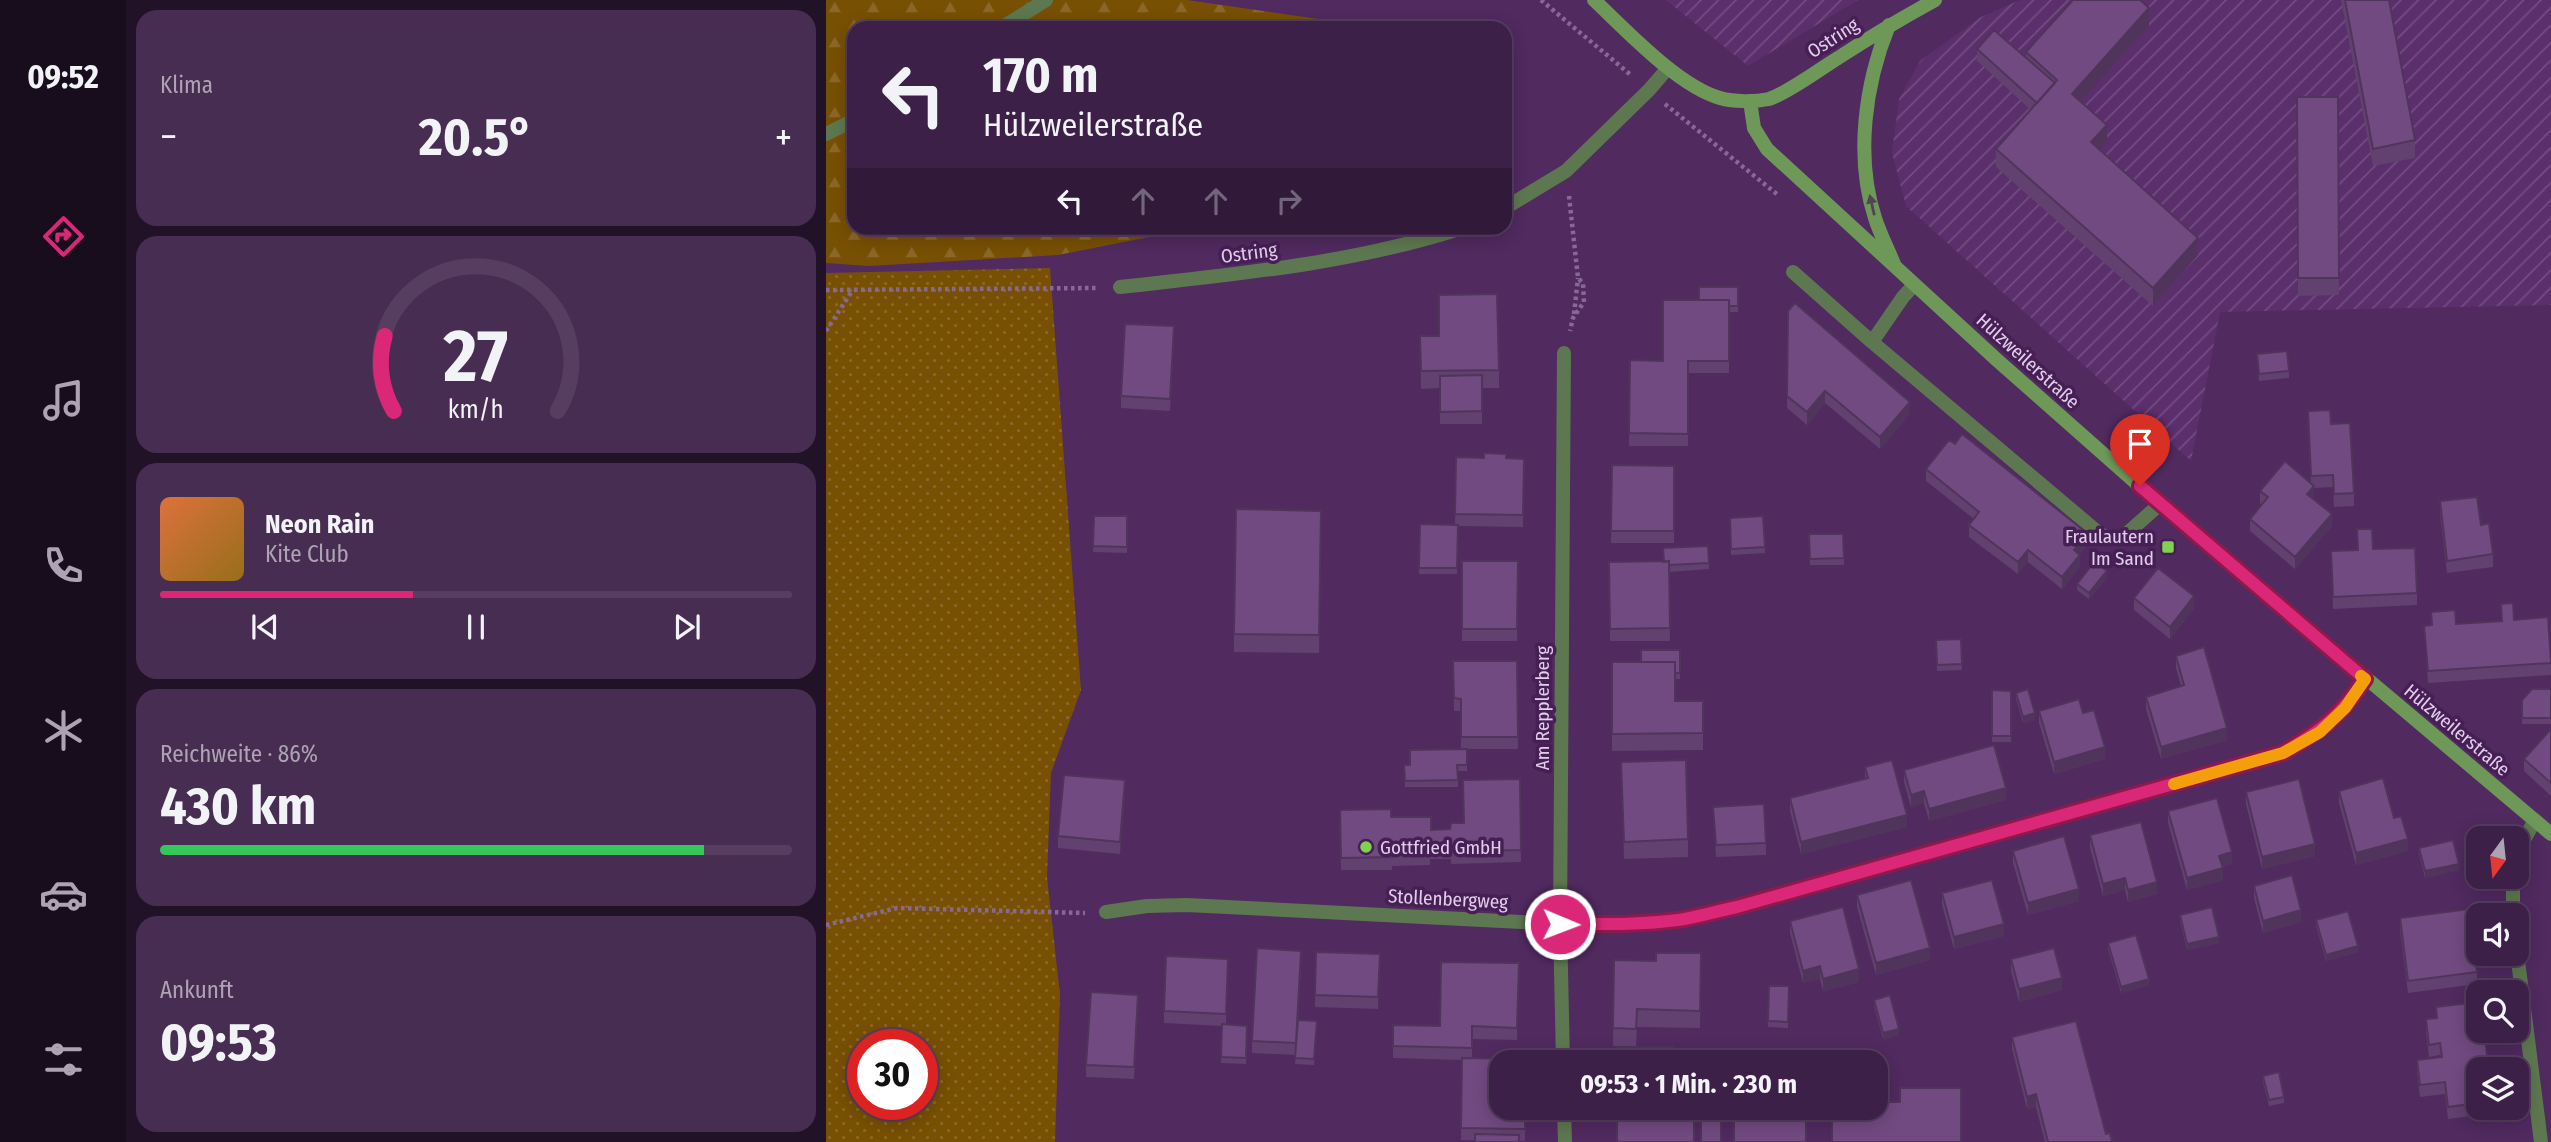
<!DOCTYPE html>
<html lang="de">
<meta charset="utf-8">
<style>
body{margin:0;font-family:"Fira Sans Condensed",sans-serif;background:#482d52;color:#f1f3f6;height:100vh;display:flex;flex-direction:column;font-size:26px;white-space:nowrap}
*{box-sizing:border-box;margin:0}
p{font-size:23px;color:#ada3b4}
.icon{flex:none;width:38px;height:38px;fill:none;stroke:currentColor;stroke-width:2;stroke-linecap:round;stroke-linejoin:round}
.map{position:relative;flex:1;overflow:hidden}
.drawer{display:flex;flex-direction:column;gap:10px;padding:10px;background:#221228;width:700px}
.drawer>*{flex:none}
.hud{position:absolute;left:21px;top:21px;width:665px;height:214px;border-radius:21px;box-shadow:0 4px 18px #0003,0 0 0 2px #563e60;background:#3d2048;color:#f1f3f6;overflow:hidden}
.needle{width:46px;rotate:195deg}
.fabs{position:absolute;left:1640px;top:826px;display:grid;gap:14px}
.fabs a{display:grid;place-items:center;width:63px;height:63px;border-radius:14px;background:#3d2048;box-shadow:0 4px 18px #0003,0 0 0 2px #563e60;font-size:35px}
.speed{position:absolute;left:21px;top:1029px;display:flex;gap:14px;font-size:35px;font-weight:700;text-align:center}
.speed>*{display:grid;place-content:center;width:91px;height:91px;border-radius:50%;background:#3d2048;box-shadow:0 4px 18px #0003,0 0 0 2px #563e60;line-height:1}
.speed .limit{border:10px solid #d22;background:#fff;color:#111}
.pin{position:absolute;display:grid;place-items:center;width:60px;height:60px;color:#fff;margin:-72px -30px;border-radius:50% 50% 50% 0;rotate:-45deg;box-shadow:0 0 7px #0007}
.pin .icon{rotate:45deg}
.me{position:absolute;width:77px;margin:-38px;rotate:91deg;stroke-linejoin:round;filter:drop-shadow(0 0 5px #0008)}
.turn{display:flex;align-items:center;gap:24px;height:147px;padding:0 21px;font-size:32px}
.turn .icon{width:91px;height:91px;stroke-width:2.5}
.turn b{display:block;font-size:49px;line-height:60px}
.lanes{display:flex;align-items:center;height:66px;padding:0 21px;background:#0003;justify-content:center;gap:35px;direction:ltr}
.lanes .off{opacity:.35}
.big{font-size:52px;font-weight:700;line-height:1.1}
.drawer .card{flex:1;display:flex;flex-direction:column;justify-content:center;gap:10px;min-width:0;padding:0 24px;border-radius:21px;background:#482d52}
.drawer .dial{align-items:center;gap:0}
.dial svg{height:182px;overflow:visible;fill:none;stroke:#563e60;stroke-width:7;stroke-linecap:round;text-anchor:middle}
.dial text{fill:#f1f3f6;stroke:none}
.song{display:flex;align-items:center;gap:21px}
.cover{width:84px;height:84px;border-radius:10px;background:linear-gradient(135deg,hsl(20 70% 55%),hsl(40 70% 35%))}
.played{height:7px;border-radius:4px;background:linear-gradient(90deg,#db2777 40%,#563e60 40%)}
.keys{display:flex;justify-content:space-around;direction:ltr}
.heat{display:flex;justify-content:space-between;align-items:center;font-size:38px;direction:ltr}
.charge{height:10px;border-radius:5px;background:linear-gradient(90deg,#34c759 86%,#563e60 0)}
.trip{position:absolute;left:663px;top:1050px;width:399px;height:70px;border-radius:21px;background:#3d2048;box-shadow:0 4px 18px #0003,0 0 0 2px #563e60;font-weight:700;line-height:70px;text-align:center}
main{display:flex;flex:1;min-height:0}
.menu{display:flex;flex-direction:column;width:126px;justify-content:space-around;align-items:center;background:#180d1d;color:#ada3b4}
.menu .icon{width:49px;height:49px}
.menu .current{color:#db2777}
.menu b{font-size:32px;color:#f1f3f6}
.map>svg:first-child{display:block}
</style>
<main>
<nav class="menu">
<b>09:52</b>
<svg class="icon current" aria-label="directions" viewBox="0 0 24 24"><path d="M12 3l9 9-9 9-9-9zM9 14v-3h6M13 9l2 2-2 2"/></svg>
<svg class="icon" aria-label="music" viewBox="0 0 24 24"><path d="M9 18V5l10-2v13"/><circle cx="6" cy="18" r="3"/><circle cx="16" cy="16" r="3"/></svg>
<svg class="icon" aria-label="phone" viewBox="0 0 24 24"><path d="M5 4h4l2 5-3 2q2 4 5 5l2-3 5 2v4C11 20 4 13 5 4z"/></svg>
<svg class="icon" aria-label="climate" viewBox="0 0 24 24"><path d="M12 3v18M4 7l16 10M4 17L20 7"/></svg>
<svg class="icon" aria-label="car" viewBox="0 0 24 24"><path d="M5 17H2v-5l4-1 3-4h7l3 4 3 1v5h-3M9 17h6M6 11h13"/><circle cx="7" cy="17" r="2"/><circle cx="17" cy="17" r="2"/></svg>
<svg class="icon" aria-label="filters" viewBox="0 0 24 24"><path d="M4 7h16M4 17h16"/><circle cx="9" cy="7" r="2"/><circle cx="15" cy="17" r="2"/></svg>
</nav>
<section class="drawer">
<div class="card"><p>Klima</p>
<div class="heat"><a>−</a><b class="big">20.5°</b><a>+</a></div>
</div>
<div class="card dial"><svg viewBox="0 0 100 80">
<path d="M14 69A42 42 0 1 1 86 69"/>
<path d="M14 69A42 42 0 0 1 10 36" stroke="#db2777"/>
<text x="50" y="56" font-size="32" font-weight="700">27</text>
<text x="50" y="72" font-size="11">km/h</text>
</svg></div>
<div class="card">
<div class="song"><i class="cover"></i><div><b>Neon Rain</b><p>Kite Club</p></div></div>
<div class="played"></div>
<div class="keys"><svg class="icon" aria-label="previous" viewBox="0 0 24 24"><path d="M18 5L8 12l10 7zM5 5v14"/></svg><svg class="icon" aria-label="pause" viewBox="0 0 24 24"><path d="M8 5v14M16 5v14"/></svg><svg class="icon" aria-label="next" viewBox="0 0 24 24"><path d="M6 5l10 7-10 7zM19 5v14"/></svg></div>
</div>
<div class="card"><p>Reichweite · 86%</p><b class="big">430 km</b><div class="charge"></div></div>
<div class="card"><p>Ankunft</p><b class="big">09:53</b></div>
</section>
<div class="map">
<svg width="1725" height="1142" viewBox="0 0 1725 1142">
<defs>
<pattern id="industrial-furrows" width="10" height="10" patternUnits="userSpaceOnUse" patternTransform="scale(1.75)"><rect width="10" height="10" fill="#5b2f6c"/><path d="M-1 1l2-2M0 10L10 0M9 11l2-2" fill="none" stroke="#724c81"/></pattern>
<pattern id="grass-dots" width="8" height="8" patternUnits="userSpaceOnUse" patternTransform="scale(1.75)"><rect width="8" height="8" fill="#785004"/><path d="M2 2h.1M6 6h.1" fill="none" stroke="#8b6829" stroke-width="1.8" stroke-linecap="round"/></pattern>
<pattern id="forest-firs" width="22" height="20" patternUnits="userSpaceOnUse" patternTransform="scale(1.75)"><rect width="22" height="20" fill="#785004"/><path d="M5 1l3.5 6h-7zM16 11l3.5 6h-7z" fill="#8b6829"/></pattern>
</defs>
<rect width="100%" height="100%" fill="#512a60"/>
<path fill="url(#industrial-furrows)" d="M840,0H1032L922,66Z
M1194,0H1725V305L1394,312L1365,461L1080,206L1066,153L1073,99L1094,61L1155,17Z"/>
<path fill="url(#grass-dots)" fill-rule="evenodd" d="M224,268L255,690L225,773L221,877L234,995L229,1142H0V273ZM37,1045H96V1104H37Z"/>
<path fill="url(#forest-firs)" d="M0,0H361L554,28H28V228H369L232,255L43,266L0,263Z"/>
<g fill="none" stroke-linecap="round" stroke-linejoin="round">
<path stroke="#886896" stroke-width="4.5" stroke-dasharray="3.5 3.5" stroke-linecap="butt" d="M715,0L806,76
M839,104L952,195
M743,196L752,278L757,283L758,302L747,318L744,331
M0,290L272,288
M748,314L752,278
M0,331L26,291
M0,925L71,908L259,913"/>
<path stroke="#5d7850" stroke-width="14" d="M175,28L220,0
M0,134L28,120
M967,272L1046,342L1274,534L1286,539L1297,537L1334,504
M1046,342L1077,297L1088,285"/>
<path stroke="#5d7850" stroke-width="14" d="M679,208L740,171L823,90L842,68
M294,287C410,274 525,264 636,228
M1690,854L1709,820
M1687,877V915
M280,912L321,906L361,905L734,924L803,925L855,920L910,907L1457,753C1496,730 1513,716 1539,679
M1690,945L1715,1142
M737,1062L734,924L738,353
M738,1108L739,1142"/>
<path stroke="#6e9857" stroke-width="14" d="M768,0C800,30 852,86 894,98C908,102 929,102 943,99C962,93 994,69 1012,58C1044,37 1076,18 1109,0
M1063,25C1039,84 1029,157 1049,218C1054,234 1062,249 1068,264
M924,101L928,128L941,149L1171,360L1334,504L1725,834"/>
</g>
<path fill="#624070" d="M1515,0H1563L1589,140V158L1547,166Z
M1323,26L1255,101L1281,142L1274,150L1372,255L1327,306L1170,167V149L1205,110L1151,61V49L1200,58V52Z
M1471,97H1512L1513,295L1472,296Z
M912,287V312H903V373H862V446H803L804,360L837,361L873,300Z
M962,311L1084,414L1054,449L999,403L981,425L961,408Z
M594,336L673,370V388H656V424H614V388L595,389Z
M348,339L344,411L295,408V396Z
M1431,354L1463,371V378L1433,381Z
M1482,411L1505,424L1528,493V506L1508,507L1507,487L1488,488L1487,499L1506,526L1469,569L1424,531V519L1436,505L1434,503V491L1485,483Z
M630,457L698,459L697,527L632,526L631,574H593L594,524L629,525Z
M786,465L848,466V543H785Z
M1100,469L1261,545L1253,555L1254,567L1236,589L1202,562L1192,574L1143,537V525L1148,519L1100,481Z
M1614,501L1655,525L1667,554V567L1621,573L1614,514Z
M495,511L493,653L408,652V634Z
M268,516H301V553L267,552Z
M937,516L939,553L905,555L904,518Z
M1531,529L1547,549L1591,593V605L1507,609L1505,551L1531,550Z
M983,534H1017L1018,565H984Z
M882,546L883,569L843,572L844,641H784L783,562H837Z
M636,561H692L691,641H636Z
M1281,578L1263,599L1251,590V584Z
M1308,598L1368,608L1344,639L1308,610Z
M1675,604L1725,663V675L1602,683L1598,626L1606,625L1605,612L1630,624L1675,621Z
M1135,639L1136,670L1111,671L1110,640Z
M854,650V679H849V701H877V750L786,751V662H815Z
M1350,656L1401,740L1335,759L1320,709V697L1355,686L1350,668Z
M627,661H691L692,749H641V771H632V787H579L578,765H584L635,749V711H628Z
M1725,689V724H1696V700Z
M1166,690L1185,691V742H1166Z
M1190,693L1209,720L1197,723L1190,699Z
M1213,711L1257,713L1279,759L1228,774L1213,723Z
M1725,729V796L1698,771V759Z
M795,762L862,839V857L798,859Z
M1039,767L1081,827L975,854L964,811V798L1039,779Z
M1078,770L1180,800L1103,821L1098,803L1085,807L1078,782Z
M694,779L695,862L625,864V859H604V865L566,866V870H515L514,810L565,817L605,830L624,829L638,823Z
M1513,791L1568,818L1582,851L1530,865L1513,803Z
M299,792L294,854L232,848V836Z
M1420,792L1489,856L1436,869L1420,804Z
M887,807L940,843V855L890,857Z
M1342,811L1406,864L1396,867L1397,880L1361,890L1342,823Z
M1264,835L1331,894L1302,902L1299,890L1277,896L1264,848Z
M1593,848L1633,870L1599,878L1593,854Z
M1187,851L1253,901L1202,915L1187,863Z
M1428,886L1475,922L1437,933L1428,898Z
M1116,893L1178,936L1128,949L1116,905Z
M1031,895L1104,960L1050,975L1031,907Z
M1354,915L1393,943L1361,950L1354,921Z
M1574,918L1651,972V984L1582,993L1574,930Z
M1490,920L1532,952L1500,961L1490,926Z
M964,921L1033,982L997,991L994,979L977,983L964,933Z
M1282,943L1323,985L1295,993L1282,949Z
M490,952L554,954L552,1009L489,1007Z
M875,953L874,1028L811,1027L810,1046H787L788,960L830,961Z
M1185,959L1236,990L1193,1002L1185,971Z
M475,963L472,1020L491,1021L488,1065L469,1064L470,1055L426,1053V1041Z
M693,963L691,1040L646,1039V1058L699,1108V1141L635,1140L636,1060L567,1058V1025L614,1026Z
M402,971L400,1024L421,1026L420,1064L395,1063L396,1026L338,1023V1011Z
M943,986H963L962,1028L942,1027Z
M1048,1000L1073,1035L1057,1039L1048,1006Z
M312,1007L308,1079L260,1077V1065Z
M1610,1007L1652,1069V1108H1667V1113L1622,1119L1619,1094L1594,1097L1591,1072V1060L1615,1057L1614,1055L1603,1057L1600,1032V1019L1610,1018Z
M1186,1037L1280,1134L1286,1142H1219L1210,1107L1201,1109L1186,1049Z
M1437,1076L1458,1097V1103L1443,1106L1437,1082Z
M969,1108H1005V1110H969Z"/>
<path fill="#50345b" d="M1323,8V26L1246,111V94Z
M1281,125V142L1265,160V142Z
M1372,238V255L1327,306V288Z
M999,391V403L981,425V412Z
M1084,402V414L1054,449V437Z
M1488,486V498L1481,506V494Z
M1506,514V526L1469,569V557Z
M1261,533V545L1248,562V550Z
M1202,550V562L1192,574V562Z
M1254,555V567L1236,589V577Z
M1281,571V578L1263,599V593Z
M1368,596V608L1344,639V627Z
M1209,713V720L1197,723V717Z
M1401,728V740L1335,759V747Z
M1279,747V759L1228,774V762Z
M299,780V792L294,854V842Z
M1180,788V800L1103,821V809Z
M1098,791V803L1085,807V795Z
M1081,815V827L975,854V842Z
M1582,839V851L1530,865V853Z
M1489,844V856L1436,869V857Z
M1406,852V864L1393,868V856Z
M1633,864V870L1599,878V871Z
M1397,868V880L1361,890V878Z
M1299,878V890L1277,896V884Z
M1331,882V894L1302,902V890Z
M1253,889V901L1202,915V903Z
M1475,910V922L1437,933V921Z
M1178,924V936L1128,949V937Z
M1393,937V943L1361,950V944Z
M1532,946V952L1500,961V955Z
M1104,948V960L1050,975V963Z
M994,966V979L977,983V971Z
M1033,969V982L997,991V979Z
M1236,978V990L1193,1002V989Z
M1323,979V985L1295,993V987Z
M1073,1029V1035L1057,1039V1033Z
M1210,1094V1107L1201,1109V1097Z"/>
<path fill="#724a82" stroke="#50345b" stroke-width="2" d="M1247,0H1314L1323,8L1246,94L1281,125L1265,142L1372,238L1327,288L1170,149L1231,80L1200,52Z
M1519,0H1563L1589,140L1547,149Z
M1168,30L1229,83L1211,103L1151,49Z
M1471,97H1512L1513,278H1472Z
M873,287H912V306H903V300H873Z
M671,294L673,370L595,371L594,336H613V295Z
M837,300H903V361H862V434L803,433L804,360L837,361Z
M969,303L1084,402L1054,437L999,391L981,412L961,396L962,311Z
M299,324L348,326L344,399L295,396Z
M1461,351L1463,371L1433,374L1431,354Z
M656,375V411L614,412V376Z
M1504,410L1505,424L1524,423L1528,493L1508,494L1507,475L1485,476L1482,411Z
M1136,434L1261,533L1248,550L1254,555L1236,577L1202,550L1192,562L1143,525L1153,512L1100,469L1123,440L1129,444Z
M658,453L680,454V458L698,459L697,515L629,514L630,457L658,458Z
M1459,461L1488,486L1481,494L1506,514L1469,557L1424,519L1442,497L1434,491Z
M786,465L848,466V531H785Z
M1651,497L1655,525L1663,523L1667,554L1621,561L1614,501Z
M410,509L495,511L493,635L408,634Z
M268,516H301V547L267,546Z
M937,516L939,547L905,549L904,518Z
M594,524L632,525L631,568H593Z
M1531,529H1546L1547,549L1589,548L1591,593L1507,597L1505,551L1532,550Z
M983,534H1017L1018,558L984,559Z
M882,546L883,563L843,565V561L838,562L837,548Z
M636,561H692L691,629H636Z
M843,561L844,628L784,629L783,562Z
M1269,561L1281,571L1263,593L1251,584Z
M1332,568L1368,596L1344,627L1308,598Z
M1687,603L1688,620L1722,617L1725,663L1602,671L1598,626L1606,625L1605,612L1629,610L1630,624L1676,621L1675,604Z
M1135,639L1136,664L1111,665L1110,640Z
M1378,647L1401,728L1335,747L1320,697L1358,685L1350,656Z
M815,650H854V673H849V662H815Z
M627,661H691L692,737H635V699L628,698Z
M786,662H849V701H877V733L786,734Z
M1202,689L1209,713L1197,717L1190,693Z
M1706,689H1725V718H1696V700Z
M1166,690L1185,691V736H1166Z
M1253,699L1257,713L1268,710L1279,747L1228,762L1213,711Z
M1725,729V783L1698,759Z
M1168,745L1180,788L1103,809L1098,791L1085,795L1078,770Z
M641,749V765H631L632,780L579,781L578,765H584V750Z
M860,760L862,839L798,842L795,762Z
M1066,760L1081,815L975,842L964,798L1042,778L1039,767Z
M238,775L299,780L294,842L232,836Z
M1557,778L1568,818L1575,816L1582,839L1530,853L1513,791Z
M694,779L695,850L625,851V847H604V853H565L566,857L515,858L514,810L565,809V817H605V830L624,829L625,823H638L637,780Z
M1473,779L1489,844L1436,857L1420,792Z
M1391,798L1406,852L1393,856L1397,868L1361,878L1342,811Z
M938,804L940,843L890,845L887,807Z
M1315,822L1331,882L1302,890L1299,878L1277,884L1264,835Z
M1238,836L1253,889L1202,903L1187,851Z
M1627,840L1633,864L1599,871L1593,848Z
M1466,875L1475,910L1437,921L1428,886Z
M1085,880L1104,948L1050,963L1031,895Z
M1166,880L1178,924L1128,937L1116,893Z
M1017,907L1033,969L997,979L994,966L977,971L964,921Z
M1386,907L1393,937L1361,944L1354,915Z
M1643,909L1651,972L1582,981L1574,918Z
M1522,911L1532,946L1500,955L1490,920Z
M1310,935L1323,979L1295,987L1282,943Z
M431,948L475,951L470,1043L426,1041Z
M1228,948L1236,978L1193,989L1185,959Z
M490,952L554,954L552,997L489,995Z
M830,953H875L874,1011L811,1009L810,1029L787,1028L788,960L830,961Z
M340,956L402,959L400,1014L338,1011Z
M615,962L693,963L691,1028L646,1026V1048L567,1046V1025L614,1026Z
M943,986H963L962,1022L942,1021Z
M265,992L312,995L308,1067L260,1065Z
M1064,995L1073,1029L1057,1033L1048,1000Z
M1652,1002V1031H1658L1663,1069H1652V1103L1622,1107L1619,1082L1594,1085L1591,1060L1616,1057L1614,1043L1603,1045L1600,1019L1611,1018L1610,1007Z
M472,1020L491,1021L488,1059L469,1058Z
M1250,1021L1280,1134L1284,1133L1286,1142H1222L1210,1094L1201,1097L1186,1037Z
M396,1024L421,1026L420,1058L395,1057Z
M791,1047H847L848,1062H791Z
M636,1058L699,1059V1062H676V1108H699V1129L635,1128Z
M1453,1072L1458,1097L1443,1100L1437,1076Z
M1074,1088H1135V1142H1006V1114H1053V1102H1074Z
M791,1108H868V1142H791Z
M980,1110V1142H908V1111Z
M875,1117H895V1142H875Z
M649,1134L693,1135V1142H649Z"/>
<defs><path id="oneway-solid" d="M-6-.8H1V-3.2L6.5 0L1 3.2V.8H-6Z" transform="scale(1.75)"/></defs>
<use fill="#524356" href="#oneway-solid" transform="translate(1046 205) rotate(-103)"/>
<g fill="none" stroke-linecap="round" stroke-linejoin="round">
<g stroke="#8e194d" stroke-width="18">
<path id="route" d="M734,924C774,924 813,925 852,920C872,917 891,911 911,907L1457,753C1496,730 1514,717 1539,679L1314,486"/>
</g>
<use href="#route" stroke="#db2777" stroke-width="12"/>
<path stroke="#f59e0b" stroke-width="12" d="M1348,784L1457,753L1494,732L1519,708L1539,679L1535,676"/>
</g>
<g fill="#81d050" stroke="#461f55" stroke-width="2.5">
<rect x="1335" y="540" width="14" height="14" rx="3.5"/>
<circle cx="540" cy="847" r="7"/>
</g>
<g text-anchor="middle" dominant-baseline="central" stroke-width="7" stroke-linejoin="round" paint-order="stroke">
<g font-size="19" fill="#e3cded" stroke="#461f55">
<text transform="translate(1007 38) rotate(-33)">Ostring</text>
<text transform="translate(423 253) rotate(-7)">Ostring</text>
<text transform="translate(1202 361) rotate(42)">Hülzweilerstraße</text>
<text transform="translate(716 708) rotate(-90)">Am Repplerberg</text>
<text transform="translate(1631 730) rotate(40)">Hülzweilerstraße</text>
<text transform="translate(622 899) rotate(3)">Stollenbergweg</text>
</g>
<g font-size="19" fill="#e3cded" stroke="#461f55" text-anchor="end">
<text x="1328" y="536">Fraulautern<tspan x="1328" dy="22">Im Sand</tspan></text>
<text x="554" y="847" text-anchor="start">Gottfried GmbH</text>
</g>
</g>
</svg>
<div class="fabs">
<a><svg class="needle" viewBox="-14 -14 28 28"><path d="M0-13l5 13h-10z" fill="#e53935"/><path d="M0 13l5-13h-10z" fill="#ada3b4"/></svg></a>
<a><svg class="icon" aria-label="sound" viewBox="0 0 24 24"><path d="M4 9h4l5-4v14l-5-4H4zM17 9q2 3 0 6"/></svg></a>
<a><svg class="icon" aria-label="search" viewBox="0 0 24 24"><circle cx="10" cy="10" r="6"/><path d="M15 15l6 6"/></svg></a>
<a><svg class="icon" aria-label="layers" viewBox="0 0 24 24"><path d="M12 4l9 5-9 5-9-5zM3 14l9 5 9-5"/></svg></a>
</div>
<div class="speed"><div class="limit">30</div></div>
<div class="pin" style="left:1314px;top:486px;background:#d93025"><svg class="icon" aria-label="arrive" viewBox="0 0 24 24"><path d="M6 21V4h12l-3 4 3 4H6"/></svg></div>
<svg class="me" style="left:734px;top:924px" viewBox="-20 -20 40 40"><circle r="17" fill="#db2777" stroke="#fff" stroke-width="3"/><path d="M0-11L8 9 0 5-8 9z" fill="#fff"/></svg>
<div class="trip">09:53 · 1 Min. · 230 m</div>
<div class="hud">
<div class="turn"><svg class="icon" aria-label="left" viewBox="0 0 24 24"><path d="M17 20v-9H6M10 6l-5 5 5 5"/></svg><div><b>170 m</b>Hülzweilerstraße</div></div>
<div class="lanes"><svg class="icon" aria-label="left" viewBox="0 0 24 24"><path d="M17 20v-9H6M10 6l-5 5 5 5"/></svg><svg class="icon off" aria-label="ahead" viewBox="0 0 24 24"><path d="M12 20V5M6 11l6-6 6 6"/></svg><svg class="icon off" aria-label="ahead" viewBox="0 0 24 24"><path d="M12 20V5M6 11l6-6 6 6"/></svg><svg class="icon off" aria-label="right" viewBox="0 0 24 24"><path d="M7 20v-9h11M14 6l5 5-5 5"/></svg></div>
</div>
</div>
</main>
